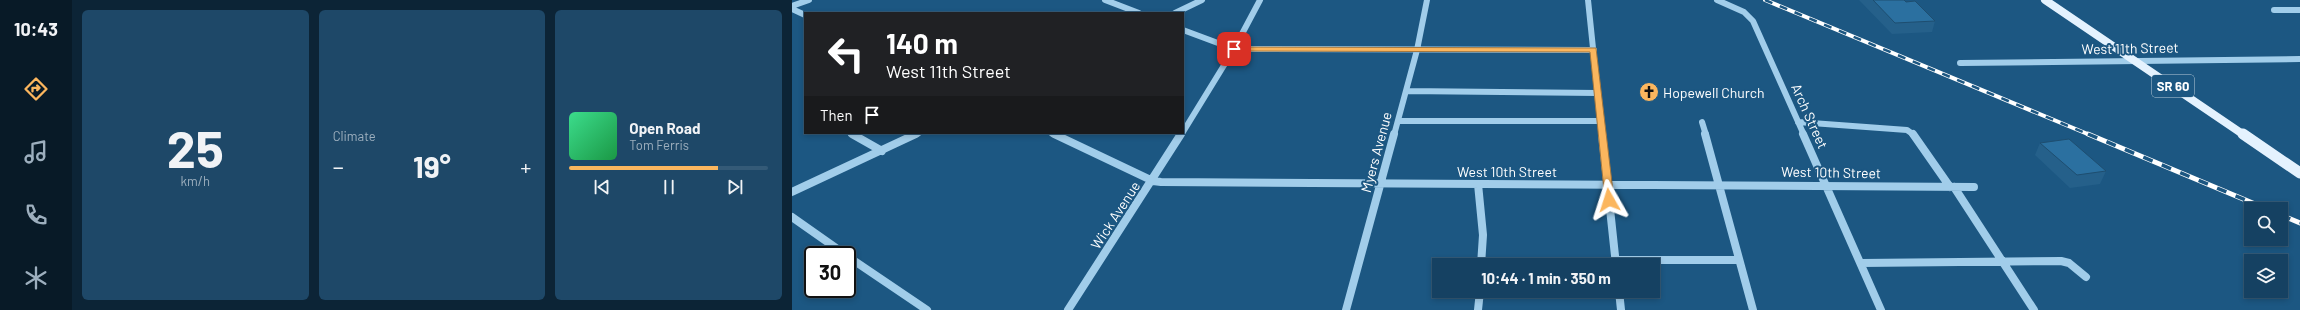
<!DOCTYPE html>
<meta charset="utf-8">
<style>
body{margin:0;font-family:Barlow,sans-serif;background:#1e4868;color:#f1f3f6;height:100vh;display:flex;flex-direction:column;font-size:15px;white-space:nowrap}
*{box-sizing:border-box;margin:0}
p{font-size:13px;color:#9dafbe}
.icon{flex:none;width:22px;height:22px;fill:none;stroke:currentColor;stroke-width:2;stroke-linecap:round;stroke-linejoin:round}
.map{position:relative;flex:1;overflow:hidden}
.panel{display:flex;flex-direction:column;gap:10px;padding:10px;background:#0c2436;width:720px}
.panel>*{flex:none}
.top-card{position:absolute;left:12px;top:12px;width:380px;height:122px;border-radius:0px;box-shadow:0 2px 6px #0003,0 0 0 1px #345a77;background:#202124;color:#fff;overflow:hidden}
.controls{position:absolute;left:1452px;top:202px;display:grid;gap:8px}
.controls a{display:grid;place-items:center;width:44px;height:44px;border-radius:0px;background:#154162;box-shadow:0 2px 6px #0003,0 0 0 1px #345a77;font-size:20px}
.speed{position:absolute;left:12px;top:246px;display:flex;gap:8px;font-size:20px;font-weight:700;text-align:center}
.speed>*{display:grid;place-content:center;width:52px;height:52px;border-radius:50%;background:#154162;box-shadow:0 2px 6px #0003,0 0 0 1px #345a77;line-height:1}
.speed .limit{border:2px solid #111;border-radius:6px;background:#fff;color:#111}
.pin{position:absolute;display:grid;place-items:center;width:34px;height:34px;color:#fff;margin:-17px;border-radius:8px;box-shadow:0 2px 6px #0006}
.me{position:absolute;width:44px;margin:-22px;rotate:354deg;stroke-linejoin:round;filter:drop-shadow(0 0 3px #0008)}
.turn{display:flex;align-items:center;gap:14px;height:84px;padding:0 16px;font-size:18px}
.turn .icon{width:52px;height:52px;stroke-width:2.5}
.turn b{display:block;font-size:28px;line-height:34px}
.then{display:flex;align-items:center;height:38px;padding:0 16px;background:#0003;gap:8px;font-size:15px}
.big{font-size:30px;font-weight:700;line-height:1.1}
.panel .tile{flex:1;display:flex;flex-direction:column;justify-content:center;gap:6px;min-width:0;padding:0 14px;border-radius:6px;background:#1e4868}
.panel .dial{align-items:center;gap:0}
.dial b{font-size:52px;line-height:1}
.song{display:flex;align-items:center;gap:12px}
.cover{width:48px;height:48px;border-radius:6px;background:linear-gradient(135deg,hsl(150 70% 55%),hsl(140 70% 35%))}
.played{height:4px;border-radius:2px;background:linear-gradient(90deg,#fbb65e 75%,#345a77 75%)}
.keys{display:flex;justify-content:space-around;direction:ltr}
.heat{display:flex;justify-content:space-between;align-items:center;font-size:22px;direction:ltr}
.panel .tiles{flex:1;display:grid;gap:10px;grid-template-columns:repeat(3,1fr)}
.trip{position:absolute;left:640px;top:258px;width:228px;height:40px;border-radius:0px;background:#154162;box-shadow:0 2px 6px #0003,0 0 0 1px #345a77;font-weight:700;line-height:40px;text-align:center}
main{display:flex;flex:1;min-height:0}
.tabs{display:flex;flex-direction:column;width:72px;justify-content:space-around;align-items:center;background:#081a27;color:#9dafbe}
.tabs .icon{width:28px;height:28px}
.tabs .active{color:#fbb65e}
.tabs b{font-size:18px;color:#f1f3f6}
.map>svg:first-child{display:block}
</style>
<main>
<nav class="tabs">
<b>10:43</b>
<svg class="icon active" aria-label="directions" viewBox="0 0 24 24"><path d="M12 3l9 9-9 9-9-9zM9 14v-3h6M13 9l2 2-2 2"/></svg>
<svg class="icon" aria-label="music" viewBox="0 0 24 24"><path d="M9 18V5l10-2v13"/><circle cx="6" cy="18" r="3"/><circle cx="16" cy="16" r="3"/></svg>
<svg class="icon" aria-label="phone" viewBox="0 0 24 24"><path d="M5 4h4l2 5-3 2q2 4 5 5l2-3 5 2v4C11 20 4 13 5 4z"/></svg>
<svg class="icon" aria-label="climate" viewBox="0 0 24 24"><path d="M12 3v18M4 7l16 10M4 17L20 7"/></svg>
</nav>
<section class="panel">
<div class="tiles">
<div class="tile dial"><b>25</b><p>km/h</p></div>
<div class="tile"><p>Climate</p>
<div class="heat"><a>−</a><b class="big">19°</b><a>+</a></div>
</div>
<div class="tile">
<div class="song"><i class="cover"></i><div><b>Open Road</b><p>Tom Ferris</p></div></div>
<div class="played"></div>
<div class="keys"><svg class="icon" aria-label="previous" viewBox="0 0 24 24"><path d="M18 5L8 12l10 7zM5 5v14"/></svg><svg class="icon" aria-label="pause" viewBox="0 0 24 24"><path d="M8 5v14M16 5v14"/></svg><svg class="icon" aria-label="next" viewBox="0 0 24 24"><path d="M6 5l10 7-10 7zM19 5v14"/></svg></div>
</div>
</div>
</section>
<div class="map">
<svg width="1508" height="310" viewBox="0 0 1508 310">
<rect width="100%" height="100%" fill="#1c5782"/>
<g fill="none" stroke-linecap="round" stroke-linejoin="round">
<path stroke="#a1cdea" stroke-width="6" d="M313,0L347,13
M796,0L810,135
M925,0L952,12L961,21L1012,135
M0,6L17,0
M0,9L13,15
M1482,10H1508
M383,13L410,0
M391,30L442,49L802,50
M1168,63L1508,59
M614,91L806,93
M606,121H809
M910,122L914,135
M1006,122L1115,130L1122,135
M391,132L442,49L468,0
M58,133L62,135
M259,133L264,135
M122,135L127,133
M389,135L390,133
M602,135L625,50L635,0"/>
<path stroke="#a1cdea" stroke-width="8" d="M60,134L90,151
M262,134L361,181L369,182L1182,187
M810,134L824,265
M913,134L961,310
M1011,134L1089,310
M1121,134L1158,187
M686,184L691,235L689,265
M1162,187L1242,310
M0,192L124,134
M0,217L54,255
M55,256L135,310
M824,260H947
M1069,263L1269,261L1277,263L1294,277
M827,291L829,310
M276,310L389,134
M554,310L602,134
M686,310L688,291"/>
<path stroke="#e4f2fe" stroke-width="8" d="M1253,0L1452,135"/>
<path stroke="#e4f2fe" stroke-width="11" d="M1451,134L1508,173"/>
<g stroke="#fff" stroke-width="4">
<path id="rail-far1" d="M973,0L1298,135"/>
</g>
<g stroke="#fff" stroke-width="5">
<path id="rail" d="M1296,134L1475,209
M1489,215L1508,223"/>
</g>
<use href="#rail-far1" stroke="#1c5782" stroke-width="2.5" stroke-dasharray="8" stroke-linecap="butt"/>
<use href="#rail" stroke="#1c5782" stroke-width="3.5" stroke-dasharray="10" stroke-linecap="butt"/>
</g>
<path fill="#25608a" d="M1067,0H1112L1143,21L1140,32L1100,34Z
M1248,143L1314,171L1308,184L1278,188L1243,155Z"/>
<path fill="#2b70a0" stroke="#1e4e70" d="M1081,0H1112L1114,2L1123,1L1143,21L1103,23Z
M1277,139L1314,171L1285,175L1248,143Z"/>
<path fill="#fbb65e" stroke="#a3763d" d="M439,47L804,48L822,200L817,203L813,200L798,52L442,51H439Z"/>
<defs>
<g id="church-disc" transform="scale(1)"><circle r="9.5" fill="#fbb65e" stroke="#1c5782"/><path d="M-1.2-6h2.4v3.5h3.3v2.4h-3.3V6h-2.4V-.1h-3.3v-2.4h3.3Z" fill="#111"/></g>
</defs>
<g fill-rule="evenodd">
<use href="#church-disc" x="857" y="92"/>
</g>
<g text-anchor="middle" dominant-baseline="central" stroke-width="4" stroke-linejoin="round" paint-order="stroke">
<rect fill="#1c5782" stroke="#bbcdda" stroke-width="1" x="1360" y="75" width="42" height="22" rx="3"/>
<g font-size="13" font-weight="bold" fill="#fff">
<text x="1381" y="86">SR 60</text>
</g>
<g font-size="14" fill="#fff" stroke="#1c5782">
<text transform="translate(1338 48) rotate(-1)">West 11th Street</text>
<text transform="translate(1018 116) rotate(66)">Arch Street</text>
<text transform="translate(584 152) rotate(-75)">Myers Avenue</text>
<text x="715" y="171">West 10th Street</text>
<text transform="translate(1039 172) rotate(1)">West 10th Street</text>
<text transform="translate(323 215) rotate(-57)">Wick Avenue</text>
</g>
<g font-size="14" fill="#fff" stroke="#1c5782" text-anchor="start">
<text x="871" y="92">Hopewell Church</text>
</g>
</g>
</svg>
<div class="controls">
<a><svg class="icon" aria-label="search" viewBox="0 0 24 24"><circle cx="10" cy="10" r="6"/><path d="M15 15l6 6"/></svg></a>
<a><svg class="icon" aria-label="layers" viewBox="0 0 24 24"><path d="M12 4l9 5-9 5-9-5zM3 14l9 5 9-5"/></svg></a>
</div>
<div class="speed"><div class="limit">30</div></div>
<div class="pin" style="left:442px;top:49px;background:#d93025"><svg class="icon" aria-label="arrive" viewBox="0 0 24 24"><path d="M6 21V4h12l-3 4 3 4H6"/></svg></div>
<svg class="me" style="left:817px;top:200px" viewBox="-20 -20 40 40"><path d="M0-17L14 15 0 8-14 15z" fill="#fbb65e" stroke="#fff" stroke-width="4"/></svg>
<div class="trip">10:44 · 1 min · 350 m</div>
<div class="top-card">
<div class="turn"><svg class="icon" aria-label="left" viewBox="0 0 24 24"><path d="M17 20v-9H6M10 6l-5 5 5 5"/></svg><div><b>140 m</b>West 11th Street</div></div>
<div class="then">Then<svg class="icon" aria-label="arrive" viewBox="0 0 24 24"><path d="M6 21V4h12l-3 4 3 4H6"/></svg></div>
</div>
</div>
</main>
